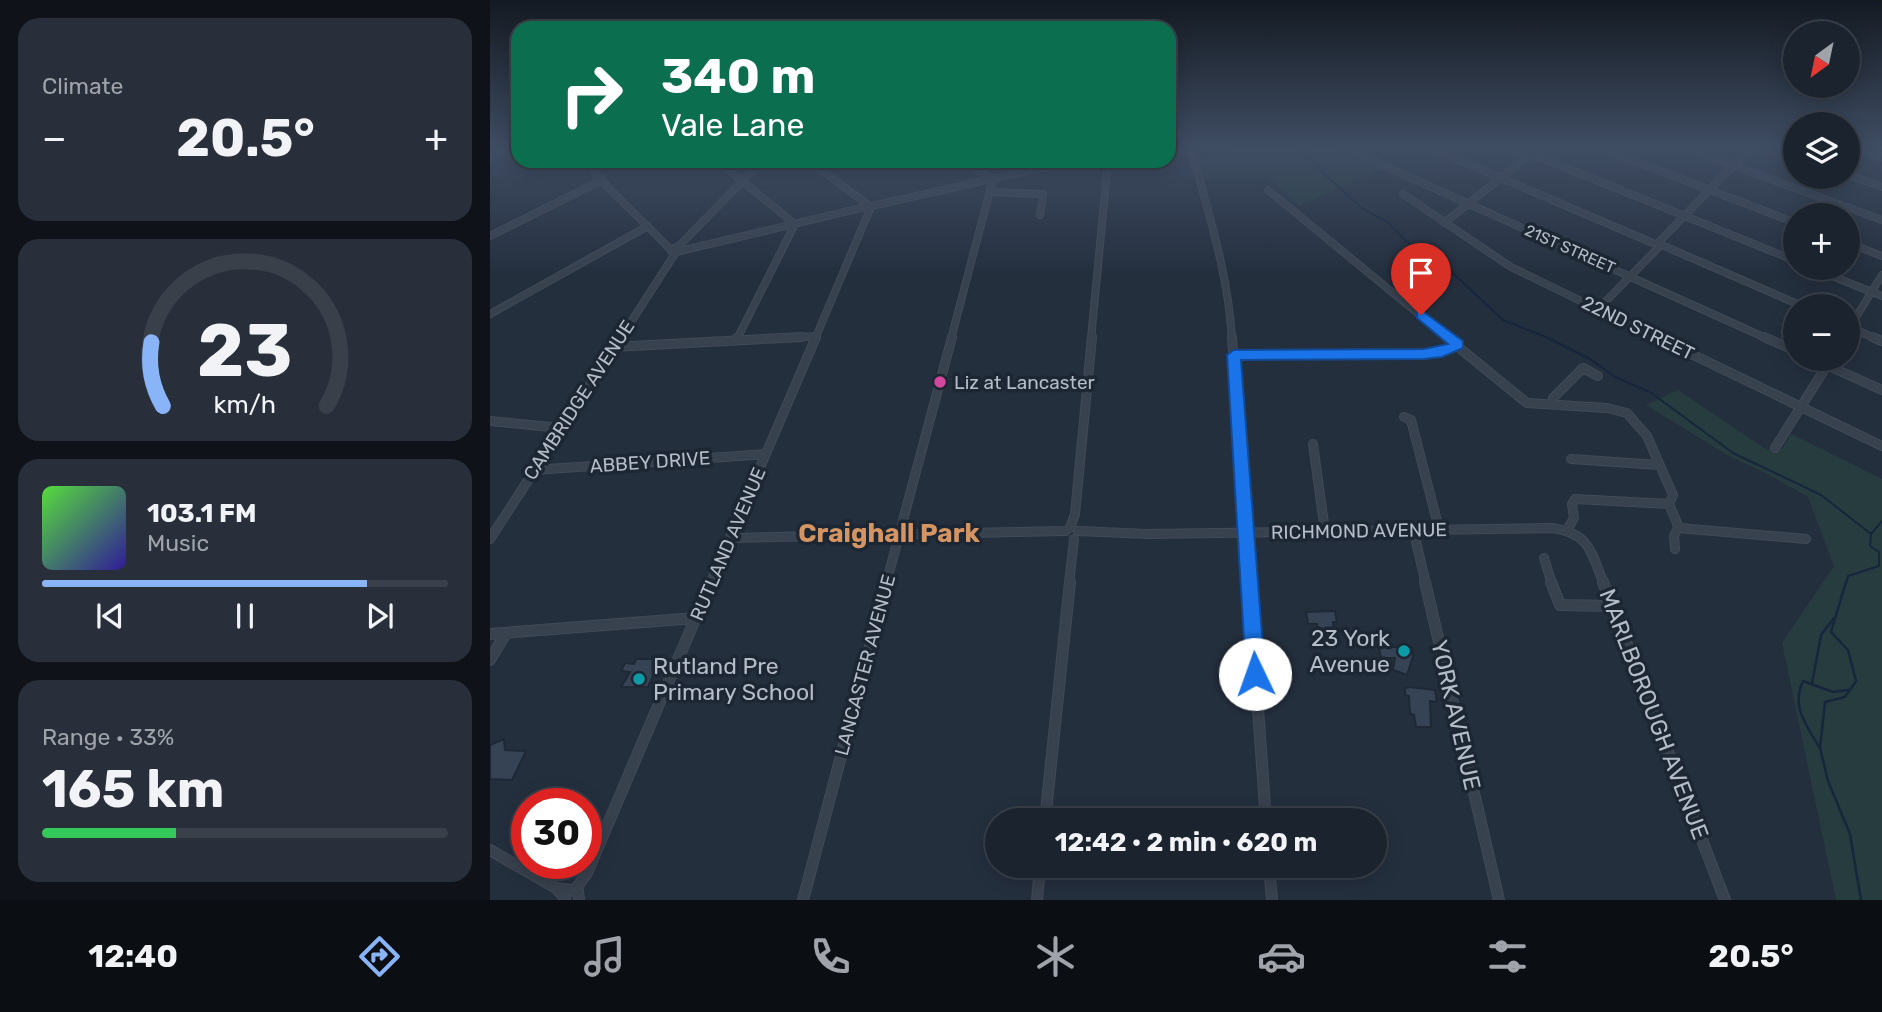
<!DOCTYPE html>
<meta charset="utf-8">
<style>
body{margin:0;font-family:Rubik,sans-serif;background:#282f3a;color:#f1f3f6;height:100vh;display:flex;flex-direction:column;font-size:26px;white-space:nowrap}
*{box-sizing:border-box;margin:0}
p{font-size:23px;color:#a0a4aa}
.icon{flex:none;width:38px;height:38px;fill:none;stroke:currentColor;stroke-width:2;stroke-linecap:round;stroke-linejoin:round}
.map{position:relative;flex:1;overflow:hidden}
.panel{display:flex;flex-direction:column;gap:18px;padding:18px;background:#0f1319;width:490px}
.panel>*{flex:none}
.top-card{position:absolute;left:21px;top:21px;width:665px;height:147px;border-radius:21px;box-shadow:0 4px 18px #0003,0 0 0 2px #39404a;background:#0b6e4f;color:#fff;overflow:hidden}
.needle{width:46px;rotate:213deg}
.fabs{position:absolute;left:1293px;top:21px;display:grid;gap:14px}
.fabs a{display:grid;place-items:center;width:77px;height:77px;border-radius:50%;background:#1b232e;box-shadow:0 4px 18px #0003,0 0 0 2px #39404a;font-size:35px}
.speed{position:absolute;left:21px;top:788px;display:flex;gap:14px;font-size:35px;font-weight:700;text-align:center}
.speed>*{display:grid;place-content:center;width:91px;height:91px;border-radius:50%;background:#1b232e;box-shadow:0 4px 18px #0003,0 0 0 2px #39404a;line-height:1}
.speed .limit{border:10px solid #d22;background:#fff;color:#111}
.pin{position:absolute;display:grid;place-items:center;width:60px;height:60px;color:#fff;margin:-72px -30px;border-radius:50% 50% 50% 0;rotate:-45deg;box-shadow:0 0 7px #0007}
.pin .icon{rotate:45deg}
.me{position:absolute;width:77px;margin:-38px;rotate:357deg;stroke-linejoin:round;filter:drop-shadow(0 0 5px #0008)}
.turn{display:flex;align-items:center;gap:24px;height:147px;padding:0 35px;font-size:32px}
.turn .icon{width:91px;height:91px;stroke-width:2.5}
.turn b{display:block;font-size:49px;line-height:60px}
.big{font-size:52px;font-weight:700;line-height:1.1}
.panel .card{flex:1;display:flex;flex-direction:column;justify-content:center;gap:10px;min-width:0;padding:0 24px;border-radius:21px;background:#282f3a}
.panel .dial{align-items:center;gap:0}
.dial svg{height:182px;overflow:visible;fill:none;stroke:#39404a;stroke-width:7;stroke-linecap:round;text-anchor:middle}
.dial text{fill:#f1f3f6;stroke:none}
.song{display:flex;align-items:center;gap:21px}
.cover{width:84px;height:84px;border-radius:10px;background:linear-gradient(135deg,hsl(110 70% 55%),hsl(250 70% 35%))}
.played{height:7px;border-radius:4px;background:linear-gradient(90deg,#8ab4f8 80%,#39404a 80%)}
.keys{display:flex;justify-content:space-around;direction:ltr}
.heat{display:flex;justify-content:space-between;align-items:center;font-size:38px;direction:ltr}
.charge{height:10px;border-radius:5px;background:linear-gradient(90deg,#34c759 33%,#39404a 0)}
.trip{position:absolute;left:495px;top:808px;width:402px;height:70px;border-radius:35px;background:#1b232e;box-shadow:0 4px 18px #0003,0 0 0 2px #39404a;font-weight:700;line-height:70px;text-align:center}
.tab-bar{display:flex;height:112px;justify-content:space-around;align-items:center;background:#0b0e12;color:#a0a4aa}
.tab-bar .icon{width:49px;height:49px}
.tab-bar .selected{color:#8ab4f8}
.tab-bar b{font-size:32px;color:#f1f3f6}
main{display:flex;flex:1;min-height:0}
.map>svg:first-child{display:block}
</style>
<main>
<section class="panel">
<div class="card"><p>Climate</p>
<div class="heat"><a>−</a><b class="big">20.5°</b><a>+</a></div>
</div>
<div class="card dial"><svg viewBox="0 0 100 80">
<path d="M14 69A42 42 0 1 1 86 69"/>
<path d="M14 69A42 42 0 0 1 9 41" stroke="#8ab4f8"/>
<text x="50" y="56" font-size="32" font-weight="700">23</text>
<text x="50" y="72" font-size="11">km/h</text>
</svg></div>
<div class="card">
<div class="song"><i class="cover"></i><div><b>103.1 FM</b><p>Music</p></div></div>
<div class="played"></div>
<div class="keys"><svg class="icon" aria-label="previous" viewBox="0 0 24 24"><path d="M18 5L8 12l10 7zM5 5v14"/></svg><svg class="icon" aria-label="pause" viewBox="0 0 24 24"><path d="M8 5v14M16 5v14"/></svg><svg class="icon" aria-label="next" viewBox="0 0 24 24"><path d="M6 5l10 7-10 7zM19 5v14"/></svg></div>
</div>
<div class="card"><p>Range · 33%</p><b class="big">165 km</b><div class="charge"></div></div>
</section>
<div class="map">
<svg width="1392" height="900" viewBox="0 0 1392 900">
<rect width="100%" height="100%" fill="#242f3e"/>
<path fill="#263c3f" d="M740,148H849L891,169L810,206L778,177L714,180L709,161Z
M1188,390L1277,450L1292,449L1301,434L1392,479V900H1346L1292,643L1344,566L1318,497L1278,474L1239,456L1156,405Z"/>
<g fill="none" stroke-linecap="round" stroke-linejoin="round">
<path stroke="#17263c" stroke-width="2" d="M813,148L833,173L873,209L899,223L917,242L952,263L1013,320L1056,337L1100,359L1125,377L1160,392L1243,453L1331,495L1381,534
M1356,584L1358,576L1389,566V552L1380,546L1381,534L1392,521"/>
<path stroke="#17263c" stroke-width="2.5" d="M1356,582L1341,632L1358,650L1366,681L1355,697L1335,702L1330,748L1338,781L1360,834L1371,900
M1322,683L1331,635L1344,618
M1329,747C1316,724 1301,707 1313,681L1343,692L1358,690"/>
</g>
<path fill="#364354" stroke="#1f2835" stroke-width="2" d="M845,611L847,622H843L846,641L831,642L827,624H818L816,612Z
M889,647H922L923,656L917,675L903,670L905,658H891Z
M146,659H171L158,687H131L140,672L131,671L135,663L144,664Z
M919,687L945,690L947,702L940,701L941,727H926L924,715L920,713L919,696L915,695V688Z
M14,739L15,750L36,751L22,780L0,779V745Z"/>
<g fill="none" stroke-linecap="round" stroke-linejoin="round">
<g stroke="#414a57" stroke-width="8">
<path id="minor-far2" d="M701,148C718,211 738,273 742,339
M855,148L1278,339
M941,148L1163,243
M1027,148L1306,261
M1111,148L1306,223
M1196,148L1392,220
M1280,148L1306,157
M1364,148L1392,157
M0,157L25,148
M227,161L305,224L247,339
M319,161L380,206
M105,174L181,250
M1358,175L1392,187
M778,190L959,339
M500,192L553,194L550,215
M913,194L1021,267L1169,339
M382,206L581,161
M954,223L1048,148
M0,236L112,180
M1169,242L1260,148
M1358,243L1392,256
M1174,246L1312,306
M188,247L272,161
M191,249L186,247L181,251L186,252L375,207
M1322,268L1392,296
M1108,309L1168,248
M0,314L158,226
M1358,326L1386,339
M1358,330L1392,275
M130,339L186,252
M280,339L327,336
M325,339L380,209
M461,339L503,179L474,161
M601,339L618,161"/>
</g>
<g stroke="#414a57" stroke-width="10">
<path id="minor-far1" d="M742,337L759,584
M956,337L1037,403L1117,408L1137,413L1157,436L1183,495L1179,504L1189,528L1316,539
M1166,337L1392,446
M1274,337L1306,351
M1382,337L1392,341
M246,340L248,337
M123,347L312,337
M744,355L941,354L968,345
M1323,359L1392,390
M1063,405V398L1093,368L1108,376
M914,417L921,420L949,529
M0,421L70,428
M823,444L835,531
M1285,448L1341,359
M1081,459L1169,465
M44,470L276,454
M580,528L585,514L602,337
M923,529L936,584
M1077,530L1084,518L1082,504L1085,499L1179,504
M588,531L657,534L1062,528C1100,533 1101,552 1114,584
M242,538L576,531
M0,539L131,337
M1185,549L1184,536L1188,527
M1054,558L1062,584
M220,584L326,337
M396,584L462,337
M579,584L584,539"/>
</g>
<g stroke="#414a57" stroke-width="12">
<path id="minor" d="M759,582L776,821
M935,582L1009,900
M1061,582L1070,605L1123,606
M1113,582L1235,900
M0,634L206,618
M0,660L16,633
M555,821L580,582
M0,850L66,888L88,891L89,900
M779,866L782,900
M66,888L75,898
M84,891L97,873L221,582
M313,900L397,582
M547,900L550,866"/>
</g>
<use href="#minor-far2" stroke="#38414e" stroke-width="6"/>
<use href="#minor-far1" stroke="#38414e" stroke-width="8"/>
<use href="#minor" stroke="#38414e" stroke-width="10"/>
</g>
<linearGradient id="sky" x2="0" y2="1"><stop stop-color="#141a22"/><stop offset="0.54" stop-color="#3f4d63"/><stop offset="1" stop-color="#3f4d63" stop-opacity="0"/></linearGradient>
<rect width="1392" height="274" fill="url(#sky)"/>
<path fill="#1a73e8" stroke="#114b97" stroke-width="2" d="M931,310L973,341V348L952,357L934,359L751,360L775,674L772,680L765,683L759,680L756,674L737,355L744,350L934,349L958,344L927,318V312Z"/>
<circle fill="#d1479c" stroke="#1d2633" stroke-width="2.5" cx="450" cy="382" r="7"/>
<g fill="#0f9aa8" stroke="#1d2633" stroke-width="2.5">
<circle cx="914" cy="651" r="7"/>
<circle cx="149" cy="679" r="7"/>
</g>
<g text-anchor="middle" dominant-baseline="central" stroke-width="7" stroke-linejoin="round" paint-order="stroke">
<g font-size="16" fill="#b4bcc9" stroke="#1d2633">
<text transform="translate(1080 249) rotate(24)">21ST STREET</text>
</g>
<g font-size="19" fill="#b4bcc9" stroke="#1d2633">
<text transform="translate(1148 328) rotate(26)">22ND STREET</text>
<text transform="translate(89 400) rotate(-57)">CAMBRIDGE AVENUE</text>
<text transform="translate(160 462) rotate(-4)">ABBEY DRIVE</text>
<text transform="translate(869 531) rotate(-1)">RICHMOND AVENUE</text>
<text transform="translate(238 544) rotate(-67)">RUTLAND AVENUE</text>
<text transform="translate(375 665) rotate(-75)">LANCASTER AVENUE</text>
</g>
<g font-size="19" fill="#b4bcc9" stroke="#1d2633" text-anchor="start">
<text x="464" y="382">Liz at Lancaster</text>
</g>
<g font-size="23" fill="#b4bcc9" stroke="#1d2633" text-anchor="end">
<text x="900" y="638">23 York<tspan x="900" dy="26">Avenue</tspan></text>
<text x="163" y="666" text-anchor="start">Rutland Pre<tspan x="163" dy="26">Primary School</tspan></text>
</g>
<g font-size="23" fill="#b4bcc9" stroke="#1d2633">
<text transform="translate(1164 714) rotate(69)">MARLBOROUGH AVENUE</text>
<text transform="translate(966 715) rotate(77)">YORK AVENUE</text>
</g>
<g font-size="26" font-weight="bold" fill="#d59563" stroke="#1d2633">
<text x="399" y="533">Craighall Park</text>
</g>
</g>
</svg>
<div class="fabs">
<a><svg class="needle" viewBox="-14 -14 28 28"><path d="M0-13l5 13h-10z" fill="#e53935"/><path d="M0 13l5-13h-10z" fill="#a0a4aa"/></svg></a>
<a><svg class="icon" aria-label="layers" viewBox="0 0 24 24"><path d="M12 4l9 5-9 5-9-5zM3 14l9 5 9-5"/></svg></a>
<a>+</a>
<a>−</a>
</div>
<div class="speed"><div class="limit">30</div></div>
<div class="pin" style="left:931px;top:315px;background:#d93025"><svg class="icon" aria-label="arrive" viewBox="0 0 24 24"><path d="M6 21V4h12l-3 4 3 4H6"/></svg></div>
<svg class="me" style="left:765px;top:674px" viewBox="-20 -20 40 40"><circle r="19" fill="#fff"/><path d="M0-13L10 11 0 6-10 11z" fill="#1a73e8"/></svg>
<div class="trip">12:42 · 2 min · 620 m</div>
<div class="top-card">
<div class="turn"><svg class="icon" aria-label="right" viewBox="0 0 24 24"><path d="M7 20v-9h11M14 6l5 5-5 5"/></svg><div><b>340 m</b>Vale Lane</div></div>
</div>
</div>
</main>
<nav class="tab-bar">
<b>12:40</b>
<svg class="icon selected" aria-label="directions" viewBox="0 0 24 24"><path d="M12 3l9 9-9 9-9-9zM9 14v-3h6M13 9l2 2-2 2"/></svg>
<svg class="icon" aria-label="music" viewBox="0 0 24 24"><path d="M9 18V5l10-2v13"/><circle cx="6" cy="18" r="3"/><circle cx="16" cy="16" r="3"/></svg>
<svg class="icon" aria-label="phone" viewBox="0 0 24 24"><path d="M5 4h4l2 5-3 2q2 4 5 5l2-3 5 2v4C11 20 4 13 5 4z"/></svg>
<svg class="icon" aria-label="climate" viewBox="0 0 24 24"><path d="M12 3v18M4 7l16 10M4 17L20 7"/></svg>
<svg class="icon" aria-label="car" viewBox="0 0 24 24"><path d="M5 17H2v-5l4-1 3-4h7l3 4 3 1v5h-3M9 17h6M6 11h13"/><circle cx="7" cy="17" r="2"/><circle cx="17" cy="17" r="2"/></svg>
<svg class="icon" aria-label="filters" viewBox="0 0 24 24"><path d="M4 7h16M4 17h16"/><circle cx="9" cy="7" r="2"/><circle cx="15" cy="17" r="2"/></svg>
<b>20.5°</b>
</nav>
